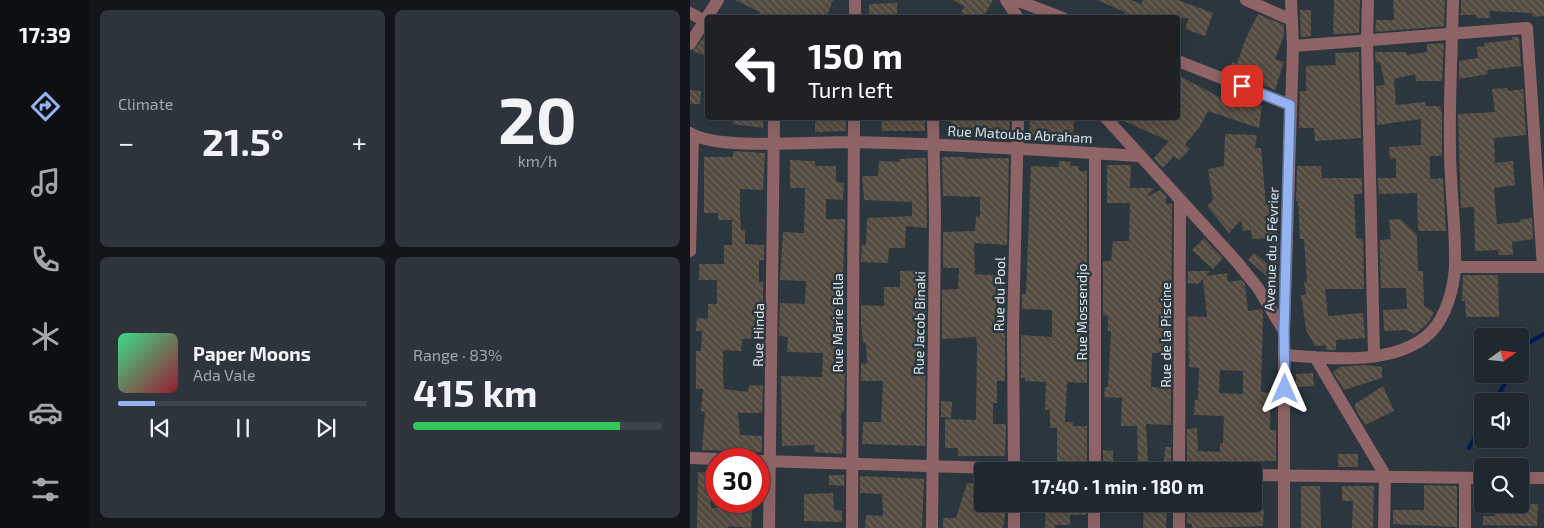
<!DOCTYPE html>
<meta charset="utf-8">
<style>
body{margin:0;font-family:"Exo 2",sans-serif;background:#2d343b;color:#f1f3f6;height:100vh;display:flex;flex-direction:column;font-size:19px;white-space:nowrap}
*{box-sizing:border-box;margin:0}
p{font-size:16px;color:#a2a6aa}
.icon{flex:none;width:28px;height:28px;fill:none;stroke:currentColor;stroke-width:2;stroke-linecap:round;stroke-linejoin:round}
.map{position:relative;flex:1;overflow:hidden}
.sheet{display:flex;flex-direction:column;gap:10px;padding:10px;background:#12161a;width:600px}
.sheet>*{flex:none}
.banner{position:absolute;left:15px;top:15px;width:475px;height:105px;border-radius:5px;box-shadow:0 5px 20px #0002,0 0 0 1px #3d444b;background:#202124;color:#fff;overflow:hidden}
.needle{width:32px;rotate:75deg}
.fabs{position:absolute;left:784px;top:328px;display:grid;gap:10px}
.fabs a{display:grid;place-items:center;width:55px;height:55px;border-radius:5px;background:#20282f;box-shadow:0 5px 20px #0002,0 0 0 1px #3d444b;font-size:25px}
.speed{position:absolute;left:15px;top:448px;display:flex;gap:10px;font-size:25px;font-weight:700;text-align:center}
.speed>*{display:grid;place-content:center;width:65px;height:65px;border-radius:50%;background:#20282f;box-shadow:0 5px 20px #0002,0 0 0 1px #3d444b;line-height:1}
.speed .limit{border:8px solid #d22;background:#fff;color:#111}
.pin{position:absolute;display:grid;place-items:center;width:42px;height:42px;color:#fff;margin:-21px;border-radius:10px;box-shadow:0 2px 8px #0006}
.me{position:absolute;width:55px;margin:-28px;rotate:0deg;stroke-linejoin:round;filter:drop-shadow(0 0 4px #0008)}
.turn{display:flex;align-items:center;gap:18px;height:105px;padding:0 20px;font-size:22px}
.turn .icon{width:65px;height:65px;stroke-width:2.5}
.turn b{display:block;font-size:35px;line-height:42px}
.big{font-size:38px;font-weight:700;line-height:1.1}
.sheet .card{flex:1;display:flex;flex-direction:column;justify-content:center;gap:8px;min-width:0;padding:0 18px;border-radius:8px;background:#2d343b}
.sheet .dial{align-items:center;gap:0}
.dial b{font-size:65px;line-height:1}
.song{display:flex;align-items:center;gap:15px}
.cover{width:60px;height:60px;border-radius:8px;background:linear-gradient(135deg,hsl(150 70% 55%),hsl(350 70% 35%))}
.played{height:5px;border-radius:2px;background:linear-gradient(90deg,#95b2f1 15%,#3d444b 15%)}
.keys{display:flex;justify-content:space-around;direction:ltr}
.heat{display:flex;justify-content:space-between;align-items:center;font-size:28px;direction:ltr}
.charge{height:8px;border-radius:4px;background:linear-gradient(90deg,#34c759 83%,#3d444b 0)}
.sheet .tiles{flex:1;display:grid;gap:10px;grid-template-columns:repeat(2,1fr)}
.trip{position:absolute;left:284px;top:462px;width:288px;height:50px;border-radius:5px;background:#20282f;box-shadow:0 5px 20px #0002,0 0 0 1px #3d444b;font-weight:700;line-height:50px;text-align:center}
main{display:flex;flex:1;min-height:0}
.tabs{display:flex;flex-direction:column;width:90px;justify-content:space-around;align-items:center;background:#0d1013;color:#a2a6aa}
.tabs .icon{width:35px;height:35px}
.tabs .active{color:#95b2f1}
.tabs b{font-size:22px;color:#f1f3f6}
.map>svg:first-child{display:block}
</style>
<main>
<nav class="tabs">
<b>17:39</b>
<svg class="icon active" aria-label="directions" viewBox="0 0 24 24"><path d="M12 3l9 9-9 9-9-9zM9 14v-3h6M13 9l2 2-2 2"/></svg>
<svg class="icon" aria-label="music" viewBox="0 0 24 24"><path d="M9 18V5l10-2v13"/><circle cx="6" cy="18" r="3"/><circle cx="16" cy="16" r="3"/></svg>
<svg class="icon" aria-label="phone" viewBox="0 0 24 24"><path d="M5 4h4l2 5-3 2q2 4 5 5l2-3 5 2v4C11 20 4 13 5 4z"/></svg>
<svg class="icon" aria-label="climate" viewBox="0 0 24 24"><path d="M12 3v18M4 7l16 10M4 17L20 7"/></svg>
<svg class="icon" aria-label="car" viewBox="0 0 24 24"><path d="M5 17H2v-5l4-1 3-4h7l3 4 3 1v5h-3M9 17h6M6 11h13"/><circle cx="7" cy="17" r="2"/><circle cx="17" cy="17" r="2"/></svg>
<svg class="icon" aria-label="filters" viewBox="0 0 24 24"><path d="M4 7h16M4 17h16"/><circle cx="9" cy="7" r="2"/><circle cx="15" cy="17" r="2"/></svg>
</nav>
<section class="sheet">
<div class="tiles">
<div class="card"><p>Climate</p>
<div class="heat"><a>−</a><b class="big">21.5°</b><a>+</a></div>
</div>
<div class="card dial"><b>20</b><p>km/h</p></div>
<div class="card">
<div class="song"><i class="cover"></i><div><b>Paper Moons</b><p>Ada Vale</p></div></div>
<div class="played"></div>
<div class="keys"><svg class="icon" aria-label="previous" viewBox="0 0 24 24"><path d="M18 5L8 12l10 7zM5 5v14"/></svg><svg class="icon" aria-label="pause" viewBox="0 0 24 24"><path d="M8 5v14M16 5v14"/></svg><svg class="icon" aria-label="next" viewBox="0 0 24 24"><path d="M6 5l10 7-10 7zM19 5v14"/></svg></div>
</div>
<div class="card"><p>Range · 83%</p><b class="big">415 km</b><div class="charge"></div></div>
</div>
</section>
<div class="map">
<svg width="854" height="528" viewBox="0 0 854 528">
<defs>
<pattern id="building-back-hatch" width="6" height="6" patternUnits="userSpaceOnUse" patternTransform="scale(1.25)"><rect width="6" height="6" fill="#544b40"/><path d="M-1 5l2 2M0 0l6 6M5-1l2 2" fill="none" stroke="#6c655c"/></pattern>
</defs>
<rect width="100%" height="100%" fill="#2b363f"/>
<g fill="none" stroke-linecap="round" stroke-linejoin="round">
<path stroke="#001b4e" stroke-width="4" d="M830,356L837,344L854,334
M805,401L820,374
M779,448L792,424"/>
</g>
<path fill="url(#building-back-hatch)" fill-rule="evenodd" d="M45,0H143L136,18H68L70,12Z
M263,0H303L293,18H279L271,12L275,7Z
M407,0H441L451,4L453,0H488L523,13L515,36L495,29L499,18H433L435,12Z
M644,0H670L669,33L643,34Z
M703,0H755L754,26L685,32L686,20H704Z
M771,0H854V16L843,17L842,13L799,11L800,18H786V15H771Z
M207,3V18H179V4Z
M610,10H621V36L611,37Z
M568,14L594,25V35L585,59L594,62L585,90L539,72L542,62L547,64L555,40Z
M18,32V57L3,51Z
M822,37H829L831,66L797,70L798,74L769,79V61L788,58L787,47L795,46L794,43L822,40Z
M754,43L752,81H726L725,74L704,79L706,105L735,102V106H750L752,115V156H740V179L753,178L756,231H728L727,193L689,194L688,178H706V158L700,159L699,147L731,145V119L687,125L686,86L695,85L690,62L686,63L685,52H716L717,55L737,52V44Z
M669,52L671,138L625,141L624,128H609L610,91H616V66L646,65L645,53Z
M488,75L531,98L535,88L558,97L556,103L572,106L569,128L518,111L509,128L495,144L500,149L489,160L484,156L473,168L464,158L479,141L427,118H488Z
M817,88L818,91L833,89L836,135L804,138L805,163L823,161L825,185L804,188L807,224L831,222L830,220L842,218L843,239L822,242L823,255H809L808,250L785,251L784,207L771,208L768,114L805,112L802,89Z
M0,90L11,91L10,104H0Z
M43,118H74L73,128L43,124Z
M125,118H156V131L125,132Z
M191,118H235V131H192Z
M320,118L319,137L285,138L286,131H260L261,119Z
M340,118H384L383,140H376V143L346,141V139L339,138Z
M535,134L567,135L565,148H571L576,205L588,204L587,238L562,239L561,230L553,231L551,220L539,233L517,206L523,200L518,169L534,166Z
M43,151L75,153L73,190L50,189V214L51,230H55V244L74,245V260H69V282H73V338L52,339L51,351L33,350V375L34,389L58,392L59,385L73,386L72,413H48L50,435L72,436V452L12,450L15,412L11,411L13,389H6V351H11L12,331H6L7,318L18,319V304H27V280H9V264H34V245H42V220H28V213H14V157H43Z
M252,157H276V159L319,158L317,245L284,243L285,274L314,276L312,297H307L303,333H315V381H307V403H303V424H316L315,456H268V448H255V419L286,420L287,345L286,337L252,339V290L268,289L269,268H253V232L285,231L286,216L290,217V197L253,196Z
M227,158H236L237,228L216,226L215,248H199L198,263L171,262L172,244L176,245L177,218L222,216V202L174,200L172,176H188L189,161L209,162V159Z
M100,160L125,161V166H146V182L154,183L153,200L136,199V219H155L152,305H155L152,344V363H155L154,412H151L152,436H154L152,454L124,452L125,445L92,446L91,376L132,377L133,353L97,352L98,337L89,336L90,303L115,304L116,281L90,280L93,232L114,233L115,188H100Z
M369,161L381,162L380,166H389V171H397V383L377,382L375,422H383V426H397V461H367V428H360V410H355L356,382L335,381V378H331V335L362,337V310L332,309V294H336L341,166L369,167Z
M417,165H441L440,188H464L456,197L470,190L476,196V204H482L481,344H479V353H462L461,387L481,388V425L456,424L458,462H448L447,426H431L432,398L414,397L415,387H418L421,331H418V316L413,315V261H421L423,241H439L440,203H417Z
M607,166H631L632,178H672V194H664L666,238L673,239L674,289H635L638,316L673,313L675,338L646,340V350H636V345L625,346L616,330L611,295H616L614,282H617L614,239H610L608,201H606Z
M710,219L727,235L728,271H733L734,306L744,312L739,322L725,334L717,330L694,331L693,310L717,309L716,288H691L690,240L701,239L699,220Z
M514,238L533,258L523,269L502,250Z
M582,241H589L587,298L584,299L575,278L578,277L558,260L564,253L583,268Z
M236,270L235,446L172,444L173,422H191L193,381H171V363L177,364L176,343H173L171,323V305L194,306V287H210V271Z
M498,271H520L516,276L537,273L538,282L551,280L555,284L558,311L571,309L573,311L571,392L581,393L580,430H586V461L497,463V429L507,428L508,451L530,452V443H533L534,416L504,415L505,400H508L509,368L499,367L498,316L517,317L513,279L508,284L498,283ZM530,370L553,371V394L529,393Z
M773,275H808L809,317H776L775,301H772Z
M676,365L692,367V378L654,390L643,372L650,367Z
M623,373L624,386L606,387V374Z
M693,386L704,411L675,425L665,408V404Z
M251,401L262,402L261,418L251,417Z
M475,447H481V461H474Z
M413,450L423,451V463L413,462Z
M648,454H668V467H648Z
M8,472L20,473L21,508H40V501H50L49,510L62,511L61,528L38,526V528H7Z
M139,475H154V486L139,485Z
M170,476L234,479L232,528H175L176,515L193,516L192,494L170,493Z
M277,483L292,484L294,506L316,508L313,528H253V518H266Z
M734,485L767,486V527L703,524V510H734Z
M611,486H630L631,528H611Z
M652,486H684L683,528H662L663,501H652Z
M143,493L144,510L152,511V522L114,521V494Z
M356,504H396V515H380V525H365V528H355Z
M497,504H560V509H574L573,526L502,528V524L497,523Z
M836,504H848L847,526L793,525V516H805L806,505Z
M454,505L477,506L476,528H453Z"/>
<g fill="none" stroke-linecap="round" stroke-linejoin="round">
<path stroke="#8f6467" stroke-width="12" d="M316,0L328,18
M326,0L373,18
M556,0L602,20
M678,0L677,41L684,356
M0,13L15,21
M165,18V0
M0,44L28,0
M603,46L837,28L853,267
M488,61L600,105
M416,118L547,262L568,288L594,331
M0,133C28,151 128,141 165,142C260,144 355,150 450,156
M0,251L3,135
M765,267H854
M595,355C639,359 707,366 741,332C756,317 764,288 765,266C766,227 760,187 760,148C759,99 762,49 763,0
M625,357L695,475L694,528
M0,458L26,459
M69,461L404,471
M324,471L323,329L328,118
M405,471V153
M489,471L490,199
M562,475L792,478
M830,478H854
M324,504V528
M79,528L84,118
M162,528L164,118
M242,528L245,216L243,118
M404,528V504
M489,528V504
M594,528V331L603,46L601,0
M775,528V478"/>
</g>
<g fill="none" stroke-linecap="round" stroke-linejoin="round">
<g stroke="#61749d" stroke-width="12">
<path id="route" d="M552,86L600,105L594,331L595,389"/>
</g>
<use href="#route" stroke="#95b2f1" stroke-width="9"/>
</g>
<g text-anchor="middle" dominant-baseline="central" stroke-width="5" stroke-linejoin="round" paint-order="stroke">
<g font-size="14" fill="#dfe7ec" stroke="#2b363f">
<text transform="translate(330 134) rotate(3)">Rue Matouba Abraham</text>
<text transform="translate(581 249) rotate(-88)">Avenue du 5 Février</text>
<text transform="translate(309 294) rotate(-89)">Rue du Pool</text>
<text transform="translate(391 312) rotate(-90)">Rue Mossendjo</text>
<text transform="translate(147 323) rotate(-90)">Rue Marie Bella</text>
<text transform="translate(229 323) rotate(-89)">Rue Jacob Binaki</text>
<text transform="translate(68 335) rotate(-89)">Rue Hinda</text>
<text transform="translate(475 335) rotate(-90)">Rue de la Piscine</text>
</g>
</g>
</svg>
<div class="fabs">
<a><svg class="needle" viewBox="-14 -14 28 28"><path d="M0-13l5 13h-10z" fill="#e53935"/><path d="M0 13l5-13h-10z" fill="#a2a6aa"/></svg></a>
<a><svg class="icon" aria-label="sound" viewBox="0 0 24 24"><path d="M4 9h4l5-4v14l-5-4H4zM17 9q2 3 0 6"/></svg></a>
<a><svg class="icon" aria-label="search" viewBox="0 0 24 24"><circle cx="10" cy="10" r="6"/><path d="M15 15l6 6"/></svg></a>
</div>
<div class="speed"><div class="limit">30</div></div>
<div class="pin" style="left:552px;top:86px;background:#d93025"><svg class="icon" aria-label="arrive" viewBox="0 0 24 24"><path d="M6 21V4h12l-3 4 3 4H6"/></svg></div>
<svg class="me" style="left:595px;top:389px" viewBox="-20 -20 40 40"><path d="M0-17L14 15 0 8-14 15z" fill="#95b2f1" stroke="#fff" stroke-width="4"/></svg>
<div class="trip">17:40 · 1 min · 180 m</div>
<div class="banner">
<div class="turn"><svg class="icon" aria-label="left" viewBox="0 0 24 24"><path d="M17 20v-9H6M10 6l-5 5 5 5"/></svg><div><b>150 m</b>Turn left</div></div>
</div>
</div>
</main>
